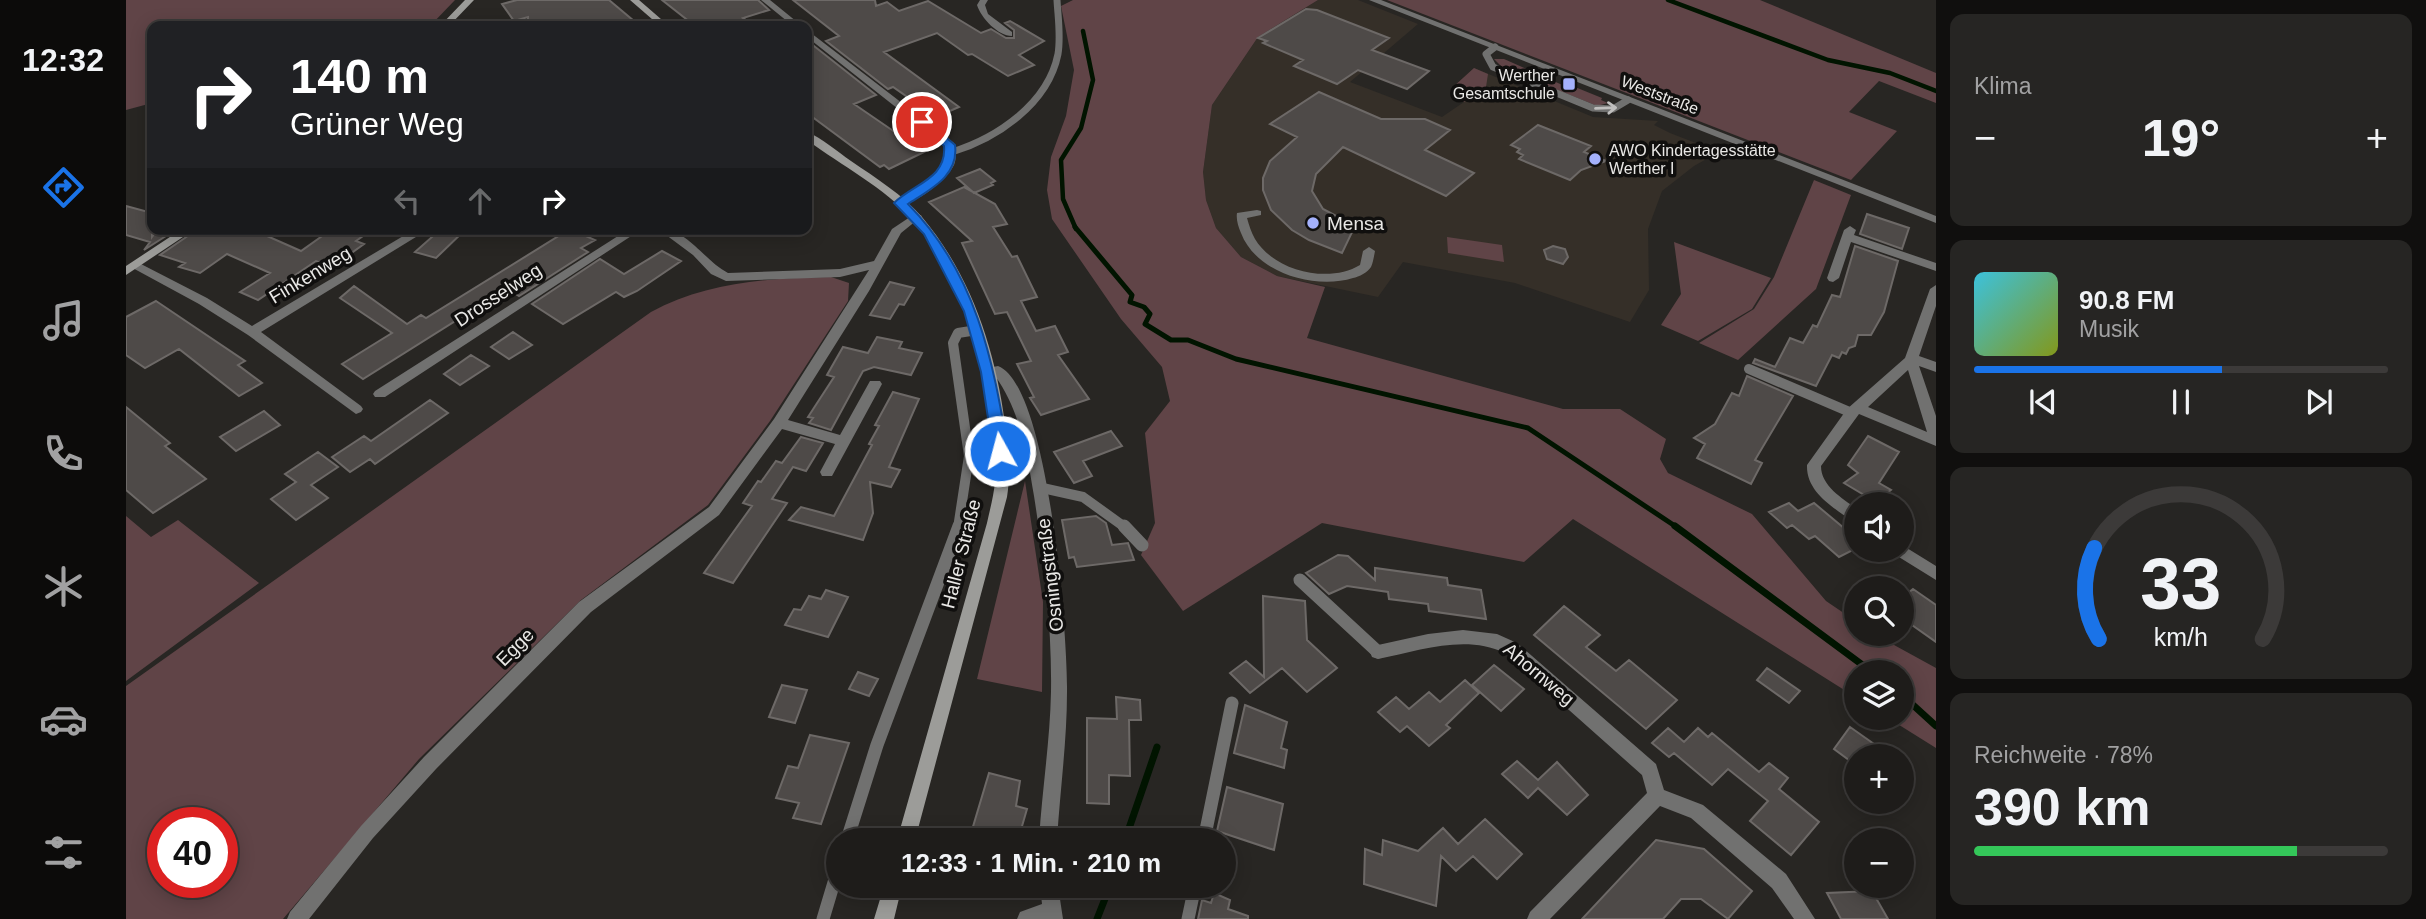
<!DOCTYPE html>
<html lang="de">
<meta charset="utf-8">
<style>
body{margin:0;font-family:Helvetica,sans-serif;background:#262523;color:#f1f3f6;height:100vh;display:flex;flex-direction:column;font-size:26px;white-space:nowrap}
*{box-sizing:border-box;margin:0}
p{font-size:23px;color:#a1a1a2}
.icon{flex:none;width:38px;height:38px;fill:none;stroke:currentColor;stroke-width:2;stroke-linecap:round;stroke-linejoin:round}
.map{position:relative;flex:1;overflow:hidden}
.details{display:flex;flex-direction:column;gap:14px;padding:14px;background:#100f0e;width:490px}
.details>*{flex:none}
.hud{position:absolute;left:21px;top:21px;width:665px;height:214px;border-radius:14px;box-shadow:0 4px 18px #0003,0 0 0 2px #3c3a39;background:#202124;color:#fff;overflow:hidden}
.fabs{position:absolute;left:1718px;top:492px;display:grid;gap:14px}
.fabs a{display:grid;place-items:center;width:70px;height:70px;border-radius:50%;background:#1e1c1a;box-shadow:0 4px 18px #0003,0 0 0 2px #3c3a39;font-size:35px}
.speed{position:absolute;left:21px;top:807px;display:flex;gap:14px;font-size:35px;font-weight:700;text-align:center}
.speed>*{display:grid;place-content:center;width:91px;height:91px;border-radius:50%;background:#1e1c1a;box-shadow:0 4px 18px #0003,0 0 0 2px #3c3a39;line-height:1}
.speed .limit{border:10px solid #d22;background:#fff;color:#111}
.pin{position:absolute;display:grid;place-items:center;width:60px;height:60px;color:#fff;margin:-30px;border:4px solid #fff;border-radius:50%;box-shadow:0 2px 7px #0007}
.me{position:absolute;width:77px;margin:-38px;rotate:353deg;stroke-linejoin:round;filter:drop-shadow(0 0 5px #0008)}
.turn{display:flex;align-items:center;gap:24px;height:147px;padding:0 28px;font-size:32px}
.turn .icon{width:91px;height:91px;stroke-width:2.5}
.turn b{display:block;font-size:49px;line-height:60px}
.lanes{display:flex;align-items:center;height:66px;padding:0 28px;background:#0003;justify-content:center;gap:35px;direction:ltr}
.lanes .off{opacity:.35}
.big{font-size:52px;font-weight:800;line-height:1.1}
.details .tile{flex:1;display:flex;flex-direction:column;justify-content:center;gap:10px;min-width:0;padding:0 24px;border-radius:14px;background:#262523}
.details .dial{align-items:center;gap:0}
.dial svg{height:182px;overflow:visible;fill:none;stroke:#3c3a39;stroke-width:7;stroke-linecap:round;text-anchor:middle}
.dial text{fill:#f1f3f6;stroke:none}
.song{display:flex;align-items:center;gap:21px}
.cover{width:84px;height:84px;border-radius:10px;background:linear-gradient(135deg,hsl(190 70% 55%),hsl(70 70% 35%))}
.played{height:7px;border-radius:4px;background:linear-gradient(90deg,#1a73e8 60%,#3c3a39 60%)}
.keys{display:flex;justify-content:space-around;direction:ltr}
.heat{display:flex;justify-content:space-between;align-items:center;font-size:38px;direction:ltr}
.charge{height:10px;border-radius:5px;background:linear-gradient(90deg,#34c759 78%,#3c3a39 0)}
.trip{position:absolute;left:700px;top:828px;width:410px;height:70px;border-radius:35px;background:#1e1c1a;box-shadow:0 4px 18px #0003,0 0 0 2px #3c3a39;font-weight:800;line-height:70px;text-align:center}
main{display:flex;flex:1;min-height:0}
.menu{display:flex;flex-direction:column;width:126px;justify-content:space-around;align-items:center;background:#0c0b0a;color:#a1a1a2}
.menu .icon{width:49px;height:49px}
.menu .on{color:#1a73e8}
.menu b{font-size:32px;color:#f1f3f6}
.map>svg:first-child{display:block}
</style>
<main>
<nav class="menu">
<b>12:32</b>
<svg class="icon on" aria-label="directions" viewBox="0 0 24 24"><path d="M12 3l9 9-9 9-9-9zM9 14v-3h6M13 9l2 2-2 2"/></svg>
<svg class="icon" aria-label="music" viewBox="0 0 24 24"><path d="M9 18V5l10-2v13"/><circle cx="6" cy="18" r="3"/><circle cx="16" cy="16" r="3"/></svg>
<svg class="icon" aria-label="phone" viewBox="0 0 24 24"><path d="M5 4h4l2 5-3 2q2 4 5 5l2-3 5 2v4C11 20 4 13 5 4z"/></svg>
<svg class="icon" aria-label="climate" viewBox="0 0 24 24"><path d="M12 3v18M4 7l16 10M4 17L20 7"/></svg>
<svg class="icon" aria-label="car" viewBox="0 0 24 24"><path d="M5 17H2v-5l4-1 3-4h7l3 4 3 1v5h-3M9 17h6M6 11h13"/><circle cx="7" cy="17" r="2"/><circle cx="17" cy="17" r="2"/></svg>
<svg class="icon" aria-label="filters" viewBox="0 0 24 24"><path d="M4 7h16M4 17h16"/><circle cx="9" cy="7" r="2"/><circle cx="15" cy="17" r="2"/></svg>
</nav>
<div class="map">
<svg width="1810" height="919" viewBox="0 0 1810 919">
<rect width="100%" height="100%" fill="#282623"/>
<path fill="#352f28" d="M1192,0H1232L1292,24L1224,82L1316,117L1338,102L1326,88L1348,68L1467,117L1532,121L1528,125L1544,133L1593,152L1568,166L1536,191L1522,229L1523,290L1504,322L1389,283L1277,262L1252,297L1151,276L1115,257L1090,228L1080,200L1077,172L1086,105L1132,37Z"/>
<path fill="#604447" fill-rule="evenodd" d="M0,0H329L304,26H26V103L0,110Z
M947,0H1192L1132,37L1086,105L1077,172L1080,200L1090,228L1115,257L1151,276L1199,287L1181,338L1437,409H1494L1540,439L1534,459L1542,473L1626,514L1700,601L1731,622V634H1748L1810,668V748L1762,718H1776V672H1731V698L1447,519L1398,562L1196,523L1057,611L1015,555L1029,523L1019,433L1044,401L1036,367L995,319L926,219L921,190L925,157L940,116L948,70L935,6Z
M1261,0H1634L1810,73V103L1753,81L1723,112L1771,131L1725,180Z
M1368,59H1378L1441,87L1444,85L1476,98L1475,100L1482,103L1471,106L1464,103L1377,68Z
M1348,68L1362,74L1360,87L1338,102L1326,88Z
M1688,180L1725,195L1690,289L1612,360L1573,343L1628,309L1648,277Z
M1321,237L1376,245L1378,262L1322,253Z
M1548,242L1645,278L1626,309L1572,341L1535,325L1555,294Z
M705,277L723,283L722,301L644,421L582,505L455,600L293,759L157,919H0V686L525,312C580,282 644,278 705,277ZM37,822H96V882H37Z
M899,481L917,602L916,692L851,679Z
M0,516L25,537L52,520L133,583L0,681Z"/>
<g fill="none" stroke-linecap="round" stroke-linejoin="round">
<path stroke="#011400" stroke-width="4.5" d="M1542,0L1702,60L1764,73L1810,91
M950,229L937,199L935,160L955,128L967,80L957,31"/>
<path stroke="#011400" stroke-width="5" d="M949,227L1006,295L1004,302L1018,307L1024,314L1019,324L1045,340H1062L1110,359L1402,428L1552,528"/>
<path stroke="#011400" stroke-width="7" d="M1549,526L1746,672
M1776,695L1810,726
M999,840L1031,747
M971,919L984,886"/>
</g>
<path fill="#4e4a48" stroke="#6d6967" stroke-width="2" d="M391,0H483L514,26H402V17L388,21L376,4Z
M536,0H632L643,10L617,18L628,26H569Z
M667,0H749L750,6L761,2L773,11L802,1L855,33L865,29L880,38H888V30L879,23L884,21L918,41L893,55L908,65L882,76L846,54L842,55L811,33L758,52L833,107L810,117L767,87L762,89L700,41L713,36Z
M1180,9L1191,10L1263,38L1246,50L1303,71L1281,89L1232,70L1211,84L1168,66L1177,60L1137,43L1141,41L1132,38Z
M688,46L750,95L728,104L798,152L763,169L758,165L754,167L681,113V49Z
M1193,92L1255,119H1299L1324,130L1299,150L1348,173L1320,196L1217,147L1190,174L1186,191L1197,209L1229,226L1216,253L1183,240L1166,230L1145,210L1137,190V178L1144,161L1171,137L1144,124Z
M1412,125L1465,146L1458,152L1480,161L1455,170L1444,180L1393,159L1397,155L1391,152L1394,149L1385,145Z
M854,169L869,181L865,183L867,185L848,193L831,178Z
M838,187L869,204L881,224L867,227L886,257L891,256L911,297L895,301L910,331L929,326L942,352L932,355L963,399L915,415L904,398L908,397L891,364L905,361L881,312L869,314L836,243L846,241L803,202Z
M0,206L26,213V237L31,230L51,229L18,250L24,242L0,235Z
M1741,214L1783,228L1776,249L1734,234Z
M72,229H150L141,236L175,251L206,229H247L230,241L238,244L206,267L190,261L132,300L114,292L144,273L101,254L74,273L53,267L59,263L34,255Z
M315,229H340L310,258L289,252Z
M444,229L469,240L455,248L462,252L393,296L388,293L381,297L374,293L237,379L216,364L266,333L214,298L228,286L281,324L295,315L300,318Z
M1427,246L1439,249L1442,257L1437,264L1421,259L1418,250Z
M1729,246L1772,261L1758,312L1745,335H1732L1729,346L1723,348L1720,354L1716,352L1713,358L1706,355L1690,386L1627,363L1629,359L1649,367L1664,338L1677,343L1687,325L1691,327L1706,295L1714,297Z
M536,251L555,261L511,291L498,297L490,292L437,324L406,304L474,259L498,274Z
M764,282L788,288L778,305L773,304L764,319L744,315Z
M30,301L119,361L112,365L136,383L113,396L53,349L19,368L0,355V317Z
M387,332L406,345L383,359L365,347Z
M751,337L776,342L773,348L796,353L785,375L748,367L737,371L705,430L683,423L687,418L682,417L708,377L701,375L717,347L742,353Z
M345,355L363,366L334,385L318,374Z
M1621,376L1667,396L1629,460L1636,463L1625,484L1571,458L1579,444L1568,438L1589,424L1606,393L1613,396Z
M767,392L793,399L763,467L774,470L765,487L744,482L747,513L737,540L663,520L675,507L708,516L746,445L743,444L753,426L749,425Z
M304,400L322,413L249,464L244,459L224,472L206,457L238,436L245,441Z
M0,407L44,443L39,446L80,479L27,513L0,490Z
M138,411L154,425L110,451L94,437Z
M985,431L996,446L957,461L966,476L948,483L928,452Z
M1742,436L1773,452L1753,483L1765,490L1750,502L1718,483L1732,473L1722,465Z
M675,437L697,443L680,471L667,467L646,499L661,503L607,583L578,573L626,506L617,503L632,481L635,482L650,461L656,463Z
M192,452L212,467L185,485L202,498L170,520L145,499L170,482L159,474Z
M1663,503L1672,511L1688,503L1731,539V548L1713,557L1689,536L1683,539L1666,525L1661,528L1643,512Z
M970,516L980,523L986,545L1002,543L1008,560L951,567L948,557L943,558L936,520Z
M1212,555L1222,556L1249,580V568L1321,578L1322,585L1355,590L1360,619L1303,611L1302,604L1263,599L1262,592L1221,586L1203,594L1180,573Z
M1787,589L1810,605V642L1776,618V598Z
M700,590L722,597L702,637L659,625L668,609L675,610L683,596L695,599Z
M1137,596L1179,601L1181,640L1211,668L1181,692L1156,668L1124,693L1104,673L1120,661L1138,677Z
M1438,606L1474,635L1460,647L1490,671L1503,660L1551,700L1520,729L1408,635Z
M1368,665L1398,689L1375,711L1346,685Z
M1641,668L1674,691L1663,703L1631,680Z
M732,672L752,679L743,696L723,689Z
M1339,680L1353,693L1320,725L1324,728L1303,746L1281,726L1274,732L1252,712L1270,697L1283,709L1303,692L1314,702Z
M656,685L681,690L669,723L643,717Z
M990,697L1014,700L1015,720H1003L1004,776L983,775V804L961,803V718L991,719Z
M1119,705L1161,722L1155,748L1161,750L1158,768L1108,753Z
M1724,727L1765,756H1731V766L1708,749Z
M1542,728L1558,742L1572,728L1582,737L1586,733L1633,772L1643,763L1662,778L1653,789L1693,822L1665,855L1624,821L1642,801L1602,769L1586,785L1548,753L1543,757L1526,743Z
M684,735L723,743L695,824L667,818L673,803L650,798L662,766L672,768Z
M1391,761L1412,780L1431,762L1462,795L1441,815L1412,788L1402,798L1376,774Z
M863,773L894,781L890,806L901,809L892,840H843Z
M1101,787L1157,804L1148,850L1091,831Z
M1359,819L1396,854L1371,879L1347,856L1330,871L1315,856L1310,906L1238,884L1239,849L1256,855L1257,840L1292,851L1317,828L1332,844Z
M1530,840L1578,849L1626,891L1602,919L1575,899H1555L1537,919H1456Z
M1746,891L1762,919H1715L1701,893Z
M1088,893L1104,900L1102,909L1122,916V919H1072L1076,900L1085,903Z"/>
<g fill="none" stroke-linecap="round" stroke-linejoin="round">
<path stroke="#717170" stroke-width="7" d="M1369,47L1360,54L1367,67L1467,108L1487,109L1502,100
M826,152C871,138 922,104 932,54C935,36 932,18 931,0"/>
<path stroke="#717170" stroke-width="10" d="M1623,369L1726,413
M912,487L957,497L1000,528
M832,528L843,456L827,343L832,333L851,330"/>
<path stroke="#717170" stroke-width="13" d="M998,526L1016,545
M1174,580L1252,652
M721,840L751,745L833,526
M1078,840L1106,703
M697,919L712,869
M1062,919L1069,886"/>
<path fill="#717170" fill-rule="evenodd" d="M635,0H644L676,26H667Z
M854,0H862L859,5L862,14L886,32V36C872,36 855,18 851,5Z
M1243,0H1255L1810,216V223Z
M681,30L828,143C830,150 831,157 828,165C821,180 787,207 770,205V201C792,189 822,175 819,146L681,37Z
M1131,210L1135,211V215L1121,218C1123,225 1125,232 1129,239C1148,271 1203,284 1234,265L1237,251L1243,247L1249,251C1248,256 1247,263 1245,267C1242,272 1233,277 1227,278C1189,290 1130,273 1115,233C1112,226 1110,219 1111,213Z
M790,213L796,216L775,233L743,291L662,420L714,435L744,381H754L756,384L706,476H696L694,472L709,444L656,429L593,515L465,612L310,769L247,838L183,919H161L164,912L235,826L298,757L453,602L583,507L648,419L743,270L714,277L600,281L585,274L567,255L532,229C563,229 577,260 602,273L714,269L748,261L766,229Z
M1724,226L1730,230L1728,235L1810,263V271L1725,242L1713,278L1707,282L1703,281L1701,278L1718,230Z
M289,229H303L135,332L235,406L237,409L235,412L230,414L122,335L73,304L3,266L5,263H13L81,298L126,326Z
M503,229H516L259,397H249L247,394L249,391Z
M1810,285V306L1793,356L1810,362V372L1793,366L1810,416V446L1733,414L1695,466C1695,486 1716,498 1731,509V523L1726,521C1707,507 1680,492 1681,465L1721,409L1779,358L1804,289ZM1782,370L1801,432L1742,407Z
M872,366C923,385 942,639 941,692C941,741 934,791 931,840H913C916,791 924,741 925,692C926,626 918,560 908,496C901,454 894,410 869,376L857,375L856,372L857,369Z
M1776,545L1810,566V580L1768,554L1766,550H1776Z
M1337,630L1371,634L1391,643L1530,764L1538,790L1577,805L1660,874L1689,919H1668L1646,888L1565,818L1534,806L1424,919H1401L1404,912L1521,793L1516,775L1379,653C1339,634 1293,651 1252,659L1246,657L1244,652L1246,647L1252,645L1302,634Z
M914,886H932L937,919H891L894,912L916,904Z"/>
<path fill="#9c9c99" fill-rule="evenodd" d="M339,0H348L323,26H314Z
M504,0H513L543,26H534Z
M681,132C696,138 712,152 725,161C750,178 777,195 796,217C845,275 869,349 879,423C882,448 885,473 881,497L789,840H771L861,523C864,509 868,495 869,481C875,403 839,279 787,220C758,187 716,166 681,140Z
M56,229H69L0,275V266Z
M758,886H776L768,919H748Z"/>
</g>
<defs><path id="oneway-shaft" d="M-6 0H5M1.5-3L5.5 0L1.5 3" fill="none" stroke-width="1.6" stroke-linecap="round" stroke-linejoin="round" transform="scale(1.75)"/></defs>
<use stroke="#bfbebd" href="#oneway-shaft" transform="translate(1480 108) rotate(-2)"/>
<path fill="#1a73e8" stroke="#114b97" stroke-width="2" d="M792,120H800L829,145C833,176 805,189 782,204C850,273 867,359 882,451L874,457L867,451L855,372L838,311L798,234L768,203C787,184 821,179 818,146L792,124Z"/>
<g fill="#a4b1fc" stroke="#100f0e" stroke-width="2.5">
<rect x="1436" y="77" width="14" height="14" rx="3.5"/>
<circle cx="1469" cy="159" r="7"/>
<circle cx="1187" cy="223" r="7"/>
</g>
<g text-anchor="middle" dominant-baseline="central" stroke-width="7" stroke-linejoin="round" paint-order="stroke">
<g font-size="16" fill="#e9e8e6" stroke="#100f0e" text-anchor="end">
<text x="1429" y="75">Werther<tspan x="1429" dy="18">Gesamtschule</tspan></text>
<text x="1483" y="150" text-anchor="start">AWO Kindertagesstätte<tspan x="1483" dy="18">Werther I</tspan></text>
</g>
<g font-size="16" fill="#e9e8e6" stroke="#100f0e">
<text transform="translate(1534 95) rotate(21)">Weststraße</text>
</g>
<g font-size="19" fill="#e9e8e6" stroke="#100f0e" text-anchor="start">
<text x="1201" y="223">Mensa</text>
</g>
<g font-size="19" fill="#e9e8e6" stroke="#100f0e">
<text transform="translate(184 275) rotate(-31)">Finkenweg</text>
<text transform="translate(372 295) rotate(-33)">Drosselweg</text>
<text transform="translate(835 554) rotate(-76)">Haller Straße</text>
<text transform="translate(924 575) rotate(-97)">Osningstraße</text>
<text transform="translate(389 647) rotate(-45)">Egge</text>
<text transform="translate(1413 674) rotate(40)">Ahornweg</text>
</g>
</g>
</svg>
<div class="fabs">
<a><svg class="icon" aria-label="sound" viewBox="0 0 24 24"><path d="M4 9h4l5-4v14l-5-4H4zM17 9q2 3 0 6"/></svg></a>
<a><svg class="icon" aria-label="search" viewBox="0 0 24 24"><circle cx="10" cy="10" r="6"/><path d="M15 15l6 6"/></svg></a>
<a><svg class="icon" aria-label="layers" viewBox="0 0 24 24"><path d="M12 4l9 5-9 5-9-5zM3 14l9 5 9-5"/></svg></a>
<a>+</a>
<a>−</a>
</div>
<div class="speed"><div class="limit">40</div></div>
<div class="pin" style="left:796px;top:122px;background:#d93025"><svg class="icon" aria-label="arrive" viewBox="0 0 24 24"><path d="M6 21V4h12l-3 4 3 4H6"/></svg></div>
<svg class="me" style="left:874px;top:451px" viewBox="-20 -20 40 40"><circle r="17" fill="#1a73e8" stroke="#fff" stroke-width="3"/><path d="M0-11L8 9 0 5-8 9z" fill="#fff"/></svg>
<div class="trip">12:33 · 1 Min. · 210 m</div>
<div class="hud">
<div class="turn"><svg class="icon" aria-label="right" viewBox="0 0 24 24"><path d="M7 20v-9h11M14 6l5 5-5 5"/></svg><div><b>140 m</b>Grüner Weg</div></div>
<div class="lanes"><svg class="icon off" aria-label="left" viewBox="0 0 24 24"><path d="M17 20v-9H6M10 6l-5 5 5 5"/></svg><svg class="icon off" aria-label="ahead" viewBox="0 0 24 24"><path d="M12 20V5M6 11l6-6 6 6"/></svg><svg class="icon" aria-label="right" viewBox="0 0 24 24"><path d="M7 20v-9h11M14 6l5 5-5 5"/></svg></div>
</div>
</div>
<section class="details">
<div class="tile"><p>Klima</p>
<div class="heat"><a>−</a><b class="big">19°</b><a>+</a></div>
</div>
<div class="tile">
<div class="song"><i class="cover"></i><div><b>90.8 FM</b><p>Musik</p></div></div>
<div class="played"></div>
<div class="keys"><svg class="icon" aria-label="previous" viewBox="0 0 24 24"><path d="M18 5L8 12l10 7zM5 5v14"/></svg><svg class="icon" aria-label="pause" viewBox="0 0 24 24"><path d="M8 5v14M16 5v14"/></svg><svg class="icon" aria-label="next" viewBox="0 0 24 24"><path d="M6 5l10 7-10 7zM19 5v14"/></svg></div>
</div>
<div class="tile dial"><svg viewBox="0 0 100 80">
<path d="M14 69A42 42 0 1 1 86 69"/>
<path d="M14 69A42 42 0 0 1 12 29" stroke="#1a73e8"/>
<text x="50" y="56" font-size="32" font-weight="700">33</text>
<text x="50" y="72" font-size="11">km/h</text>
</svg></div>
<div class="tile"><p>Reichweite · 78%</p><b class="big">390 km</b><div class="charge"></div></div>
</section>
</main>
